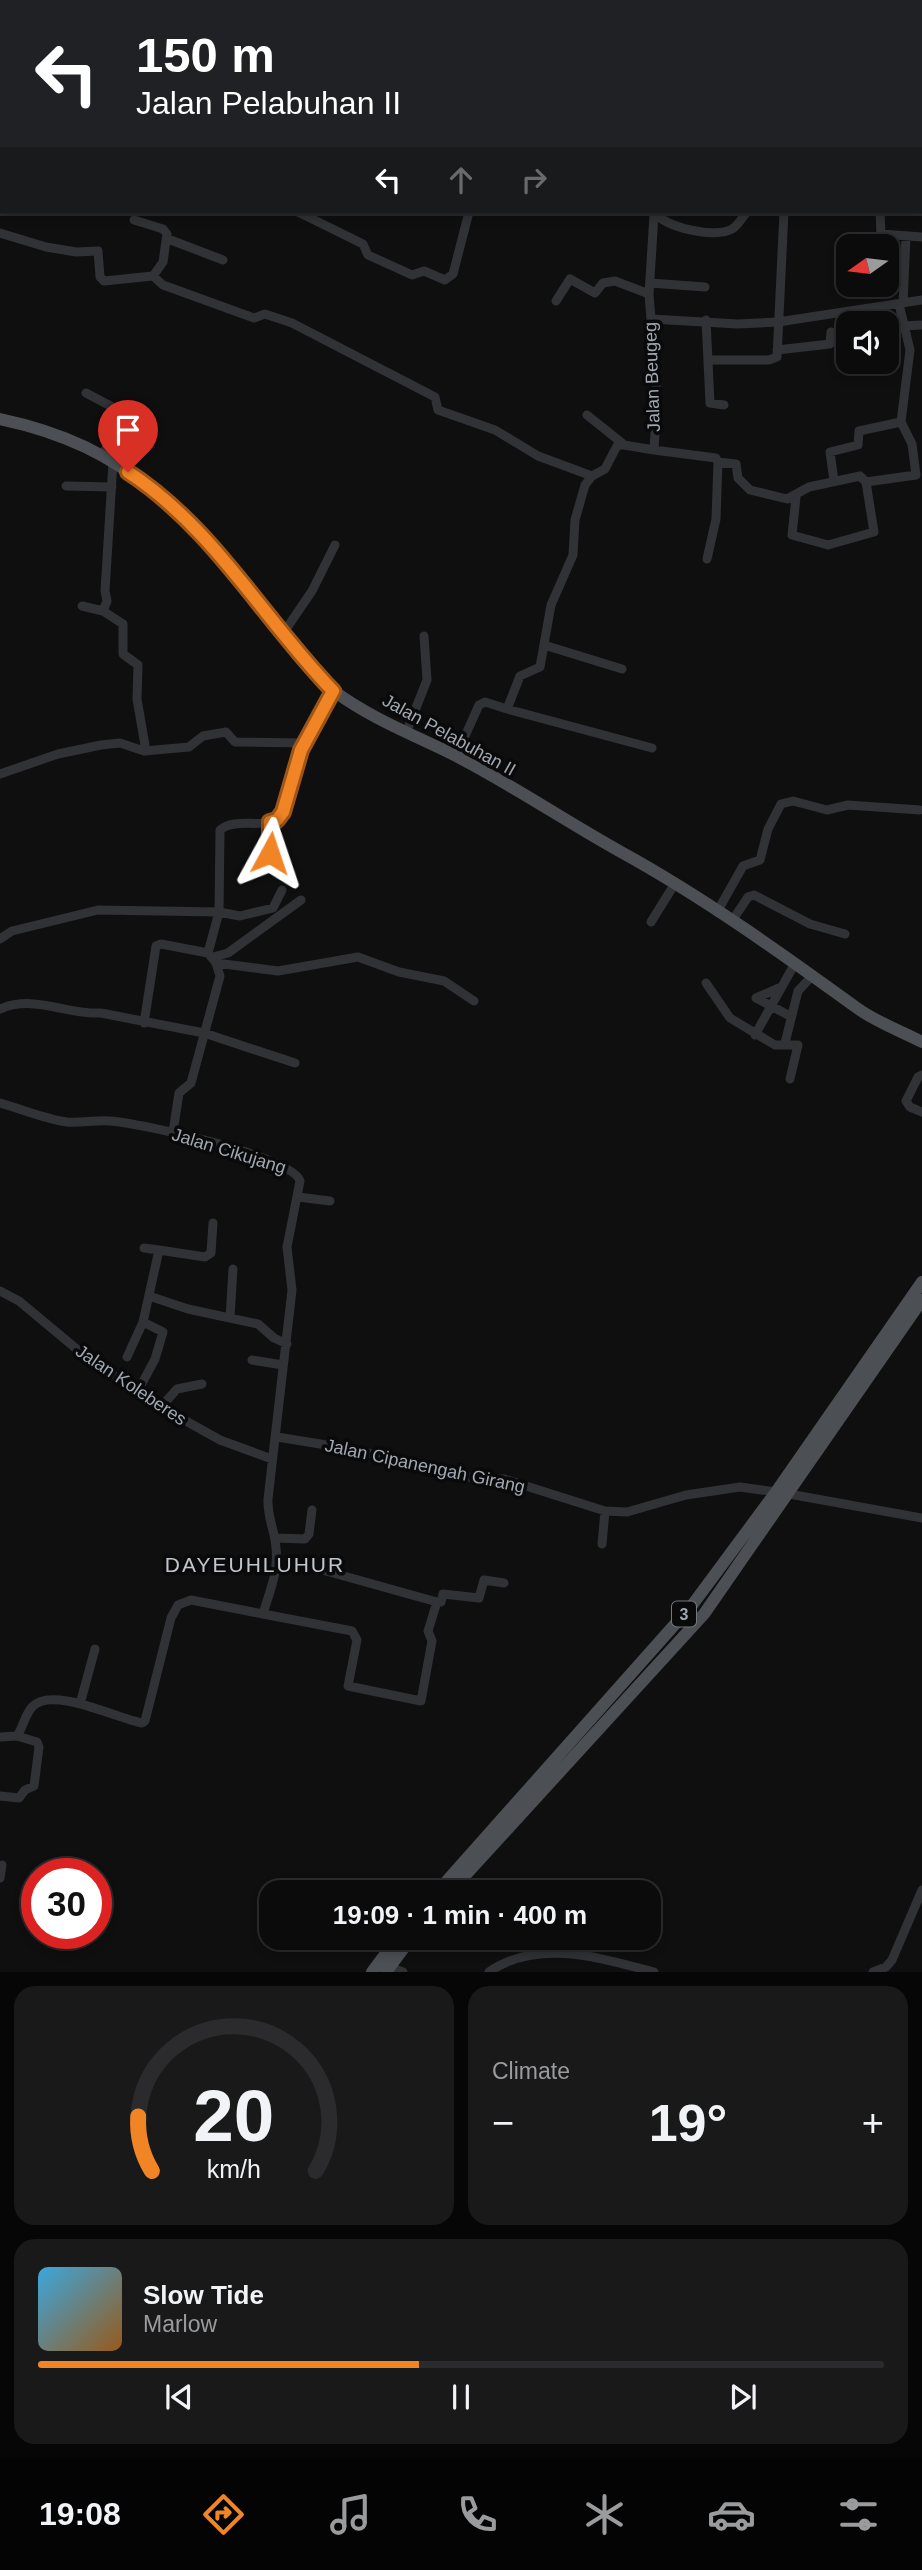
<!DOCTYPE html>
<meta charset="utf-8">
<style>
body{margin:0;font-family:Helvetica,sans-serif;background:#19191a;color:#f1f3f6;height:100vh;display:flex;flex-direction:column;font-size:26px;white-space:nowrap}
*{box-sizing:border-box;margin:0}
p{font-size:23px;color:#9a9b9d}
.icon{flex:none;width:38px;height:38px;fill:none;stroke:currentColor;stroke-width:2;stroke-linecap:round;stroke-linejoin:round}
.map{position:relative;height:1972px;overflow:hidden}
.drawer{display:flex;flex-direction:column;gap:14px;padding:14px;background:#060607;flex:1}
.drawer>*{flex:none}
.hud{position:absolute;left:0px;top:0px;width:922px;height:214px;box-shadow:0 4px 10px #0003,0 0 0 2px #2b2b2d;background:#202124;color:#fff;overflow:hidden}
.needle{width:46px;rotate:256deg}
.fabs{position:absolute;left:836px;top:234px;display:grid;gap:14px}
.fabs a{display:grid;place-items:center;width:63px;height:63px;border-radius:14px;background:#0b0b0c;box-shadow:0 4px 10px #0003,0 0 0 2px #2b2b2d;font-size:35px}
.speed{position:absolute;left:21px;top:1858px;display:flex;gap:14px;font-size:35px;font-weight:700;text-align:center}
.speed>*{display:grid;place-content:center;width:91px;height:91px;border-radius:50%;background:#0b0b0c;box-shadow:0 4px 10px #0003,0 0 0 2px #2b2b2d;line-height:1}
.speed .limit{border:10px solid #d22;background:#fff;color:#111}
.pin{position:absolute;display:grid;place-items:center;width:60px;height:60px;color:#fff;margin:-72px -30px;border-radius:50% 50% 50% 0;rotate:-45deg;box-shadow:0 0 7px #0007}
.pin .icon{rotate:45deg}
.me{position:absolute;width:77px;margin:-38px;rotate:5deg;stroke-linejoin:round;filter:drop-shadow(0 0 5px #0008)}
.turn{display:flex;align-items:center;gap:24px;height:147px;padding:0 21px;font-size:32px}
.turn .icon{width:91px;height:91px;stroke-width:2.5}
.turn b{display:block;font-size:49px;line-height:60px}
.lanes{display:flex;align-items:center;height:66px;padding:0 21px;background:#0003;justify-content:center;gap:35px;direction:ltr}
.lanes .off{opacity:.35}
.big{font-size:52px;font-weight:600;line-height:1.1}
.drawer .tile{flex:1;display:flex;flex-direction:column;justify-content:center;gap:10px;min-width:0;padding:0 24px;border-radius:21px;background:#19191a}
.drawer .dial{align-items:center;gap:0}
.dial svg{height:182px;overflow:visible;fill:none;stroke:#2b2b2d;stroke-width:7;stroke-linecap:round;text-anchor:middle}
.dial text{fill:#f1f3f6;stroke:none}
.song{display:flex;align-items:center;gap:21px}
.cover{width:84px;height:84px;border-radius:10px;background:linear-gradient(135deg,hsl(200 70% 55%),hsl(30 70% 35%))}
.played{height:7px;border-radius:4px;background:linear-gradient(90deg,#f18425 45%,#2b2b2d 45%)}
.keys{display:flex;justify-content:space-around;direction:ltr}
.heat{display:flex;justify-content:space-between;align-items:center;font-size:38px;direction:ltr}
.drawer .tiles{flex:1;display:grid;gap:14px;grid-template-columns:1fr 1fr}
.tile:last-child{grid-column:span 2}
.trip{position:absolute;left:259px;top:1880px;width:402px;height:70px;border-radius:21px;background:#0b0b0c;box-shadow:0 4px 10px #0003,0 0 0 2px #2b2b2d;font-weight:600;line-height:70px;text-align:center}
.tabs{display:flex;height:112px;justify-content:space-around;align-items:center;background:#040405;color:#9a9b9d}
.tabs .icon{width:49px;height:49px}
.tabs .selected{color:#f18425}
.tabs b{font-size:32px;color:#f1f3f6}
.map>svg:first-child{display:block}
</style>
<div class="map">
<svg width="922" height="1972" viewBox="0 0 922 1972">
<rect width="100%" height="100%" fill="#0f0f10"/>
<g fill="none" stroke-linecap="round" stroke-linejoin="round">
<path stroke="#303235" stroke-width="9" d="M622,0V2
M287,2L288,0
M724,2L725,0
M771,2L773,0
M877,2L881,0
M0,77H2
M0,156L2,150
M920,190H922
M0,198H2
M298,212L363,244L368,255L412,275L424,271L445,280L453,274L469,212
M655,212C662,227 716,239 732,229C739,225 742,217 747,212
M880,212L881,234L922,237
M0,233L46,247L76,252L98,251L100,277L104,281L153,276L163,262L167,234L163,229L134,220
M168,239L223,260
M153,276L163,285L254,318L265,314L292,323L435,397L438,410L495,430L538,456L592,476
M650,283L705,287
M556,301L570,279L595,293L603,283L615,281L649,294
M903,303L906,237
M651,319L738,324L778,322L922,300
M706,320L710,403L724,405
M903,326L922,325
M777,350L830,344L831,332
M708,360H769L777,357L784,212
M86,393L122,412L103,455
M587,415L622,443
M654,450L716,458L718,462L736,464L738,478L750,490L787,499L809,487L860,476L866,482L874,532L828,545L792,535L796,497
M834,481L830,452L858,445L859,431L901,422
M866,482L916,475L912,444L901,422L910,350L899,304
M66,486L112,487
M707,559L716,519L718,462
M82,606L103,611L123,624V654L138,665L137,699L146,751
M103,611L107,601L105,591L113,462
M282,635L312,591L335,545
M544,645L622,669
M507,709L652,748
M406,733L427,680L424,636
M456,756L479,705L485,702L507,709L520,676L540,667L551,605L573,555L575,520L585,485L592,476L605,469L618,444L654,450L657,396L649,294L654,215
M0,774L58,754L101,745L120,743L144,751L189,747L203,736L226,732L235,742L305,743
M270,822L271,855L282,864
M717,912L743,866L760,860L768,829L781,804L793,801L827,810L848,805L920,810
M732,921L748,897L754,895L810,924L845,934
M651,922L674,885
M0,939L12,931L98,910L219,912L220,830C237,816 266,831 280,816L301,750L333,691
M213,957L228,953L301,900
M216,963L278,971L358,957L399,972L444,981L474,1001
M706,983L730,1018L775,1045H798L790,1079
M756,998L790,1016
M756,998L779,988
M0,1009C35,994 66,1015 101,1013L204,1033L295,1063
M144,1023L156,946L161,944L208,953
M755,1035L794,965
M785,1043L798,991L812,976
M922,1075L918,1077L906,1101L910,1107L922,1112
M0,1103C22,1109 45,1119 67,1122C81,1123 96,1120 110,1121C139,1123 293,1156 300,1181L287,1247L292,1290L268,1499C267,1517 275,1531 276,1548C279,1571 269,1593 263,1614L191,1600L178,1605L171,1618L145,1721L142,1723C118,1719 51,1685 32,1707C25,1715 23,1727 17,1736L0,1737
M173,1132L179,1093L191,1083L220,976L216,963L208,953L219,912L240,916L273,908L282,890
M298,1197L330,1201
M159,1250L205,1257L211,1253L213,1223
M0,1291L19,1301L85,1356L161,1407L220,1440L272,1459
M149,1296L188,1309L258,1324L274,1338L287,1344
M230,1318L233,1269
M127,1357L143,1322
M252,1360L283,1365
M138,1391L155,1359L163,1332L143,1322L159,1250L144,1248
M161,1407L177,1389L202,1384
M277,1437L351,1449L473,1478L504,1479L605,1511L627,1512L686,1495L740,1487L776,1492
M789,1494L922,1518
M275,1538L305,1539L309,1534L312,1510
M602,1544L605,1511
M326,1571L437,1602H441L443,1594L479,1598L484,1580L504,1583
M263,1614L352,1631L357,1640L348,1686L421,1701L432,1641L428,1631L437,1602
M80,1704L95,1649
M0,1796L19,1798L25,1790L34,1786L39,1747L37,1742L17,1736
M0,1878L2,1865
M389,1967L403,1972
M489,1972C538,1938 601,1958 654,1972
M873,1972L886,1967L892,1960L922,1890"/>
<path stroke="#4c4f54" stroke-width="12" d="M0,419C129,446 184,513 263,611C284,637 306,671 334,691C370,718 414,735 454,755C511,784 565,821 621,852C703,897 781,953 857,1008C876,1022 901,1031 922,1042
M437,1892L693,1604L776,1492L922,1282
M450,1892L704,1614L922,1300
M372,1972L398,1937
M386,1972L412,1937"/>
</g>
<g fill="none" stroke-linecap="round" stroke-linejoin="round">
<g stroke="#9d5618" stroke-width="18">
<path id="route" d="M128,472C213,527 264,620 333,691L301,750L283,812L277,820L270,822V853"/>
</g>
<use href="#route" stroke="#f18425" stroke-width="12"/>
</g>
<g text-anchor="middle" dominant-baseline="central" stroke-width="7" stroke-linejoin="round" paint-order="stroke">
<rect fill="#0a0a0b" stroke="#73797f" stroke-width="2" x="672" y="1601.5" width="24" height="25" rx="5"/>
<g font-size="16" font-weight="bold" fill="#a0a8b1">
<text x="684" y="1614">3</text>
</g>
<g font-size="18" fill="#a0a8b1" stroke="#0a0a0b">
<text transform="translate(652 377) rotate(-92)">Jalan Beugeg</text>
<text transform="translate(449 735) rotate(29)">Jalan Pelabuhan II</text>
<text transform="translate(229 1151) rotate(17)">Jalan Cikujang</text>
<text transform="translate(131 1385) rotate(34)">Jalan Koleberes</text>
<text transform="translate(425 1466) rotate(12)">Jalan Cipanengah Girang</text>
</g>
<g font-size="21" letter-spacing="2" fill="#c1c6cd" stroke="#0a0a0b">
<text x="255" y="1564">DAYEUHLUHUR</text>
</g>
</g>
</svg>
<div class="fabs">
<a><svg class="needle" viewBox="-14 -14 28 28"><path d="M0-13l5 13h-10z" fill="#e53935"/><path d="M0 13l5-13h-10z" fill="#9a9b9d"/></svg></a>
<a><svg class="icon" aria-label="sound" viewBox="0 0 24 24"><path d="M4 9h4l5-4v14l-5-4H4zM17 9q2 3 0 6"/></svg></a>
</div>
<div class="speed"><div class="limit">30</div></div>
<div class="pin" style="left:128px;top:472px;background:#d93025"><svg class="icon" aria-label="arrive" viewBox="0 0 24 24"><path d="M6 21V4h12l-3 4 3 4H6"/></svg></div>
<svg class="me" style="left:270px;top:853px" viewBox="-20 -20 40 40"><path d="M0-17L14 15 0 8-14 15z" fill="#f18425" stroke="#fff" stroke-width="4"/></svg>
<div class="trip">19:09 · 1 min · 400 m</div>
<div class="hud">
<div class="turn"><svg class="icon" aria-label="left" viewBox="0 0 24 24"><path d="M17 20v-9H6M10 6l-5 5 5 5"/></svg><div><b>150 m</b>Jalan Pelabuhan II</div></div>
<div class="lanes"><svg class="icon" aria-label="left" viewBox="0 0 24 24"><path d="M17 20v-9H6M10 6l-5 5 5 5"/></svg><svg class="icon off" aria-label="ahead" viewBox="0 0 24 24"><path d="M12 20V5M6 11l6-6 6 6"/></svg><svg class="icon off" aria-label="right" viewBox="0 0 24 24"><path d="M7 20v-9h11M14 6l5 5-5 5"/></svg></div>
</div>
</div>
<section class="drawer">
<div class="tiles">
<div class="tile dial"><svg viewBox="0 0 100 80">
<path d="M14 69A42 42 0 1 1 86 69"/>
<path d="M14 69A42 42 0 0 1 8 45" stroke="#f18425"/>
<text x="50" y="56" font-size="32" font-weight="700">20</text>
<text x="50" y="72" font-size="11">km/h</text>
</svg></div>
<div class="tile"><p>Climate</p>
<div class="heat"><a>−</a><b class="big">19°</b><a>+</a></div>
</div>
<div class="tile">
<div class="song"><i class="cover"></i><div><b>Slow Tide</b><p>Marlow</p></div></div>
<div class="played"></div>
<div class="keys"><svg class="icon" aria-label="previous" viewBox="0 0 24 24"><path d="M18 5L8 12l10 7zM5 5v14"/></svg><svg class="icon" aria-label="pause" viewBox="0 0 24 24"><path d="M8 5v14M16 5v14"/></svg><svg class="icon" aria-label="next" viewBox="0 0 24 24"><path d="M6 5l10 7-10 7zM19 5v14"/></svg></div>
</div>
</div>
</section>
<nav class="tabs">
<b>19:08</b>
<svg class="icon selected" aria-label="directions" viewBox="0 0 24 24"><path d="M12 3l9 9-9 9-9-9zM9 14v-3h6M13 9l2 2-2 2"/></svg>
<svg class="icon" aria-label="music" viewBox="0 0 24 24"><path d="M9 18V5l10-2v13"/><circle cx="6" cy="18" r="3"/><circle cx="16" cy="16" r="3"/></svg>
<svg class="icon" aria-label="phone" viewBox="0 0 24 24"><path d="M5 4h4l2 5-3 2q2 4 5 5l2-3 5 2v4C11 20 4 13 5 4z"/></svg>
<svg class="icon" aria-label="climate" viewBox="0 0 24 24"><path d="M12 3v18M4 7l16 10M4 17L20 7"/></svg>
<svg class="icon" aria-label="car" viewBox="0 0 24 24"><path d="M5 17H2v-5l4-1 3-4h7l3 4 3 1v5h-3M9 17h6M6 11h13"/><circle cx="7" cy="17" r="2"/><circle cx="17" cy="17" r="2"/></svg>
<svg class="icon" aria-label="filters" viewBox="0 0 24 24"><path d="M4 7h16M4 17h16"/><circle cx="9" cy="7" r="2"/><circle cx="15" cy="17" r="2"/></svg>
</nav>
